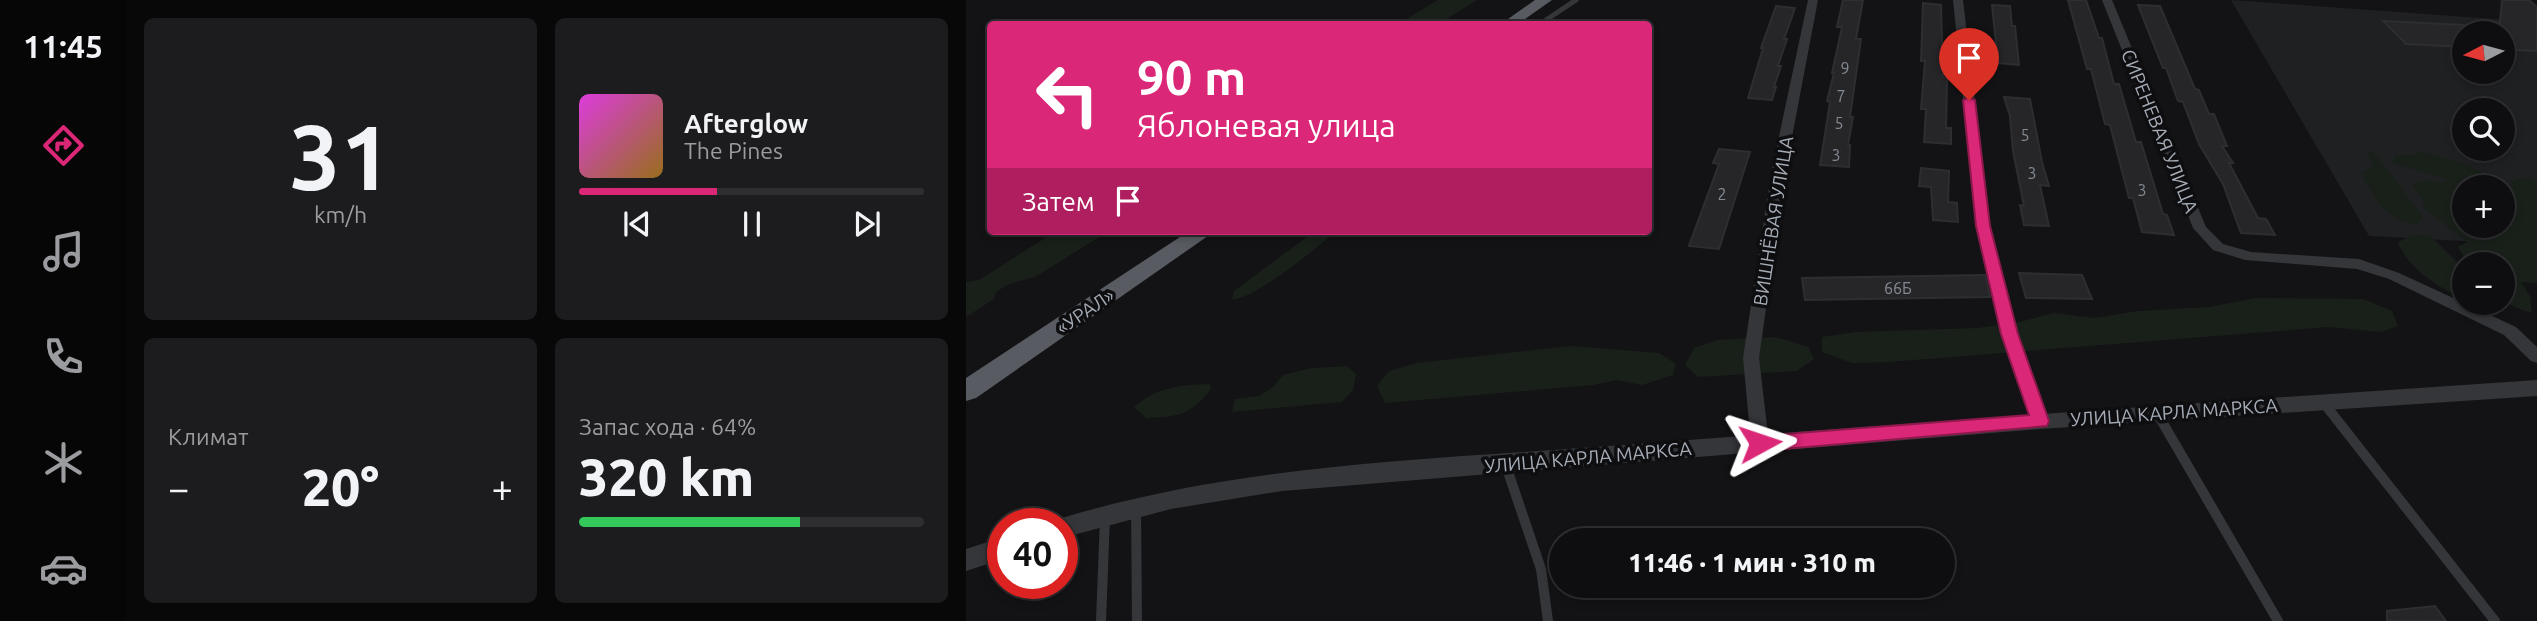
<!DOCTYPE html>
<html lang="ru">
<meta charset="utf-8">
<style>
body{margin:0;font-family:Ubuntu,sans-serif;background:#1c1c1e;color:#f1f3f6;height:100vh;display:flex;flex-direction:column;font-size:26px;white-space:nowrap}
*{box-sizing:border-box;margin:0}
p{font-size:23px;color:#9b9c9f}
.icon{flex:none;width:38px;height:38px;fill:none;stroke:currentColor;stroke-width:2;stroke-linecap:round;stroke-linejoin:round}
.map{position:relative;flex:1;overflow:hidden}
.drawer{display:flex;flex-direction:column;gap:18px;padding:18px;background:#080809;width:840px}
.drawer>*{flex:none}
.top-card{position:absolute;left:21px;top:21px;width:665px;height:214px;border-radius:7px;box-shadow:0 4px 10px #0003,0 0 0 2px #2e2e30;background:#db2777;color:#fff;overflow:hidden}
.needle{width:46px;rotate:264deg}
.fabs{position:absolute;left:1486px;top:21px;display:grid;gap:14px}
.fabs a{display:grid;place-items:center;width:63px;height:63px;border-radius:50%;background:#0e0e10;box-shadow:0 4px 10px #0003,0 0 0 2px #2e2e30;font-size:35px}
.speed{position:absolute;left:21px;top:508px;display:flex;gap:14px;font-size:35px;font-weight:700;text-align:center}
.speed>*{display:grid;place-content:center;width:91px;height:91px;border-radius:50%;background:#0e0e10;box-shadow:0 4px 10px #0003,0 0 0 2px #2e2e30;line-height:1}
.speed .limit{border:10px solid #d22;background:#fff;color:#111}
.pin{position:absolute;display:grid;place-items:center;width:60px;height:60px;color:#fff;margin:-72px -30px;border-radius:50% 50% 50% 0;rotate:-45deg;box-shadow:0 0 7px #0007}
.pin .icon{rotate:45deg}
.me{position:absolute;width:77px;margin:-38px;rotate:85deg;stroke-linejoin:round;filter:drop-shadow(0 0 5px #0008)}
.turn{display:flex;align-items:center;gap:24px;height:147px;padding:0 35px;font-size:32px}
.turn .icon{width:91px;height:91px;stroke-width:2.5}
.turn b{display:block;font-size:49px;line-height:60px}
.then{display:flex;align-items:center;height:66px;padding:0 35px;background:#0003;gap:14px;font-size:26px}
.big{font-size:52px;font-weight:800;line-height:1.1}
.drawer .card{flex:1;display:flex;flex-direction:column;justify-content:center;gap:10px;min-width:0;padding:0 24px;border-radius:10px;background:#1c1c1e}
.drawer .dial{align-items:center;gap:0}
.dial b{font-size:91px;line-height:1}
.song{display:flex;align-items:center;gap:21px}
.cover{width:84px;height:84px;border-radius:10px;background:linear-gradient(135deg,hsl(300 70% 55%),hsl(40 70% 35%))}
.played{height:7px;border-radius:4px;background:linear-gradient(90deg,#db2777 40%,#2e2e30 40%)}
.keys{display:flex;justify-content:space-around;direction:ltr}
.heat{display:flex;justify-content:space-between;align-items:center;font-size:38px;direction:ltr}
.charge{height:10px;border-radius:5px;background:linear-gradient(90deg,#34c759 64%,#2e2e30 0)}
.drawer .tiles{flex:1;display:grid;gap:18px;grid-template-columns:repeat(2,1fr)}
.trip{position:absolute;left:583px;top:528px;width:406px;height:70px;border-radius:35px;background:#0e0e10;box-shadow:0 4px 10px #0003,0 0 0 2px #2e2e30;font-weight:800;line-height:70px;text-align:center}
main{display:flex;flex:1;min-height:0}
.menu{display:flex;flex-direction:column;width:126px;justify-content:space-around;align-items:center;background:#060606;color:#9b9c9f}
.menu .icon{width:49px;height:49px}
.menu .on{color:#db2777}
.menu b{font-size:32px;color:#f1f3f6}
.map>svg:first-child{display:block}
</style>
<main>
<nav class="menu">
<b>11:45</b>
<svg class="icon on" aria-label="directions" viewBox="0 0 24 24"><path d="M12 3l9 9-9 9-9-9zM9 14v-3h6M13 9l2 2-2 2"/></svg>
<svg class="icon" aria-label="music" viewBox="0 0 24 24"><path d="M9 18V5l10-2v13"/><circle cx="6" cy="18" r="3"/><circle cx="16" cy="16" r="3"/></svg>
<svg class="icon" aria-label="phone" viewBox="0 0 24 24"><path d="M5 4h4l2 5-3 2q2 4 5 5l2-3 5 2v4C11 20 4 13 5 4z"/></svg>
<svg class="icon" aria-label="climate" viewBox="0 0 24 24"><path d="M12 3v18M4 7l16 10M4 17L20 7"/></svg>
<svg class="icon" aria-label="car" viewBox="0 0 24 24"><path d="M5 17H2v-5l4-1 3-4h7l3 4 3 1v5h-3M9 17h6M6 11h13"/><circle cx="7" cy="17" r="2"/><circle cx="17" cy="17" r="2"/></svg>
</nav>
<section class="drawer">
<div class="tiles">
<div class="card dial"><b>31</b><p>km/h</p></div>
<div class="card">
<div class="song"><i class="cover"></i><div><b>Afterglow</b><p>The Pines</p></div></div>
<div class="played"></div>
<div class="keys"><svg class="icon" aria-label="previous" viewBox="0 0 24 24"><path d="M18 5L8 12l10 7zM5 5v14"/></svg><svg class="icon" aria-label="pause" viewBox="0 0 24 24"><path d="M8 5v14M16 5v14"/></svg><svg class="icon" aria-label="next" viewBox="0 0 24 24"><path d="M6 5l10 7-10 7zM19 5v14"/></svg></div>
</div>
<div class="card"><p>Климат</p>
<div class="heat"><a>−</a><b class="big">20°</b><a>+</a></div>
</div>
<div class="card"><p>Запас хода · 64%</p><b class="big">320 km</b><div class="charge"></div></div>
</div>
</section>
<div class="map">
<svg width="1571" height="621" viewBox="0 0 1571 621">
<rect width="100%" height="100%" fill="#131315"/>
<path fill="#1f2022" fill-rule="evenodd" d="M1265,0L1571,22V245L1403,236ZM1498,33H1536V72H1498ZM1498,110H1536V149H1498ZM1498,187H1536V226H1498Z"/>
<path fill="#19201a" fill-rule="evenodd" d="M472,0H511L472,24H432Z
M1454,151L1500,164L1542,186L1550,179L1566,178L1571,183V240L1569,241L1571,242V283L1555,282L1564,296L1566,313C1530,301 1536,300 1536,264H1502L1492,247L1501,242L1459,209L1456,199L1446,185L1458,180L1479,183L1481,179L1426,163L1430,155H1449ZM1498,187H1536V226H1498Z
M1408,152L1457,217L1450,225C1417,217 1410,201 1395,172L1403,170L1408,163L1400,153Z
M90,231H143L69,277L43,284L30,292L28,299L0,317V282L13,280Z
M349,231H370C352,247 287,301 266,299L268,291Z
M1447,235H1463L1498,268V298C1475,291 1439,265 1432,242Z
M1290,298L1397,299L1426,311L1432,326L1415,332L1362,327L923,362L886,363L856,352V337L889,332L1012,328L1054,322L1087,313L1128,318L1172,311L1243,307Z
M805,337L817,339L842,347L848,359L831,371L732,377L719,365L728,348L752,340Z
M605,346L693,353L710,364L707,375L676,385L651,380L627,385L419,403L411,386L423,371L451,363Z
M381,366L390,374L387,390L376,402L266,412L269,399L293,396L307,387L317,375L346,368Z
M244,384L245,389C225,415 212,417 180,418L168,407C191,387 214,385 244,384Z"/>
<path fill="#262629" stroke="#2d2e31" stroke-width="2" d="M877,0H897L890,39H895L884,117H887L882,145H884L883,167L854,165L864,102L861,101L868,73H866L876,27H871Z
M1102,0H1120L1133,38H1136L1148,84H1153L1170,142H1175L1197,214L1201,215L1208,235L1176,232L1167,198H1163L1144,125L1139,124L1125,69H1121Z
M1536,0H1563L1571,7V51L1536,49V33H1533Z
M957,3L975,5L977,77L981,78L980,128H985V144L958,142L960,109H955L959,61H955Z
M1026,5L1044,6L1046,26H1049L1053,65L1032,63Z
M1172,5L1194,6L1229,89L1233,90L1243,114H1248L1261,146H1256L1267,163H1263L1292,218L1300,219L1309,235L1275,233L1257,184L1233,144L1217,102L1212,101L1200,68H1197Z
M810,6L829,8L818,39H821L812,66H815L808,87H810L806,100L782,98L797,48H795Z
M1417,21L1498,25V47L1440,44Z
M1038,97L1064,99L1076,162L1083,186L1074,185L1083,226L1058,225L1054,205L1058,206L1047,151L1044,116Z
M753,149L784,152L753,249L723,246L753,164L747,163Z
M955,168L983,171L982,202L991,203L992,222L967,220L965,187L953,186Z
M1053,273L1116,275L1126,299L1060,298Z
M1019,275L1024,297L839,300L836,278Z
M1469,606L1480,621H1421V611Z"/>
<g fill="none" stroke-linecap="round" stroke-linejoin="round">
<path stroke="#34363a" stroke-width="5" d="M574,24L610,0"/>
<path stroke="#34363a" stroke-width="10" d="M1357,402L1529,621
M1191,413L1312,621
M539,463L575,569L582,621
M170,508L171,621
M135,621L139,517"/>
<path fill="#34363a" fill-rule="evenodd" d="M842,0H852L819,174L793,358L803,443L801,448L794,450L787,448L785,443L777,358L805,174Z
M987,0H997L1024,226L1052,334L1083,421L1080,426L1074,428L1068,426L1065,421L1036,334L1010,226Z
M1136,0H1146L1240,227L1257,244L1285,252L1393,259L1433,273L1550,327L1571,347V363L1565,361L1538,335L1423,279L1391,269L1279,260L1247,250L1227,228Z"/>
<path fill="#34363a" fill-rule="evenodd" d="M1571,380V396L1074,429L316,491L205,509L96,538V523H86L96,518C282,462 479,459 671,444C971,421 1271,400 1571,380Z
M37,537V559L0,571V549Z"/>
<path fill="#585c62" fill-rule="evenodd" d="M569,0H586L552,24H535Z
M223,231H249L10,398L0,401V378Z"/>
</g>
<path fill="#db2777" stroke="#8e194d" stroke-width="2" d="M1003,97L1009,100L1024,226L1052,334L1083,421L1081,426L794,451L787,449L784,443L787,438L794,436L1063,415L1035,334L1010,226L997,100Z"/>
<g text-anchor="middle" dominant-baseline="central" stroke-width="7" stroke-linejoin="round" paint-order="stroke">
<g font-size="16" fill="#848a92">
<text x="879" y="68">9</text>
<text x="875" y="96">7</text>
<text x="873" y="123">5</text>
<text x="1059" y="135">5</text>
<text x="870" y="155">3</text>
<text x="1066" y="173">3</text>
<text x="1176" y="190">3</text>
<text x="756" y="194">2</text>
<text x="932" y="288">66Б</text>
</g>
<g font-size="19" fill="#a5acb6" stroke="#0e0e10">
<text transform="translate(1194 131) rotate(68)">СИРЕНЕВАЯ УЛИЦА</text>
<text transform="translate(807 221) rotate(-81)">ВИШНЁВАЯ УЛИЦА</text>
<text transform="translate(119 311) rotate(-34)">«УРАЛ»</text>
<text transform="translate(1208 412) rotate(-4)">УЛИЦА КАРЛА МАРКСА</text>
<text transform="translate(622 457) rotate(-5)">УЛИЦА КАРЛА МАРКСА</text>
</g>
</g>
</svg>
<div class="fabs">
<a><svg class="needle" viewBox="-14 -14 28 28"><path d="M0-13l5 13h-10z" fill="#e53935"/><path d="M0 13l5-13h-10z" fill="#9b9c9f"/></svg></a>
<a><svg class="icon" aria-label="search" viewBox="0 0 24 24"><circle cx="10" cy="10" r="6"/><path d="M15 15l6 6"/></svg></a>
<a>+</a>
<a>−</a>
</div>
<div class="speed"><div class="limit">40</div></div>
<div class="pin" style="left:1003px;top:100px;background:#d93025"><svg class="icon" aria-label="arrive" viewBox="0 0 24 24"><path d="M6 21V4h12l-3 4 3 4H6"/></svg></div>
<svg class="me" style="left:794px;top:443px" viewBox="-20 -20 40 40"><path d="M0-17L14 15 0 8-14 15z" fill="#db2777" stroke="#fff" stroke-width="4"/></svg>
<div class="trip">11:46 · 1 мин · 310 m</div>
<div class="top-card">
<div class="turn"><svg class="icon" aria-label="left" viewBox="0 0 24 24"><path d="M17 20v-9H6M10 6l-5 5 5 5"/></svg><div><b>90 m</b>Яблоневая улица</div></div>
<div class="then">Затем<svg class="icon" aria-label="arrive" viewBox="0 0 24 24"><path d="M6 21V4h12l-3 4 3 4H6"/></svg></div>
</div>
</div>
</main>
